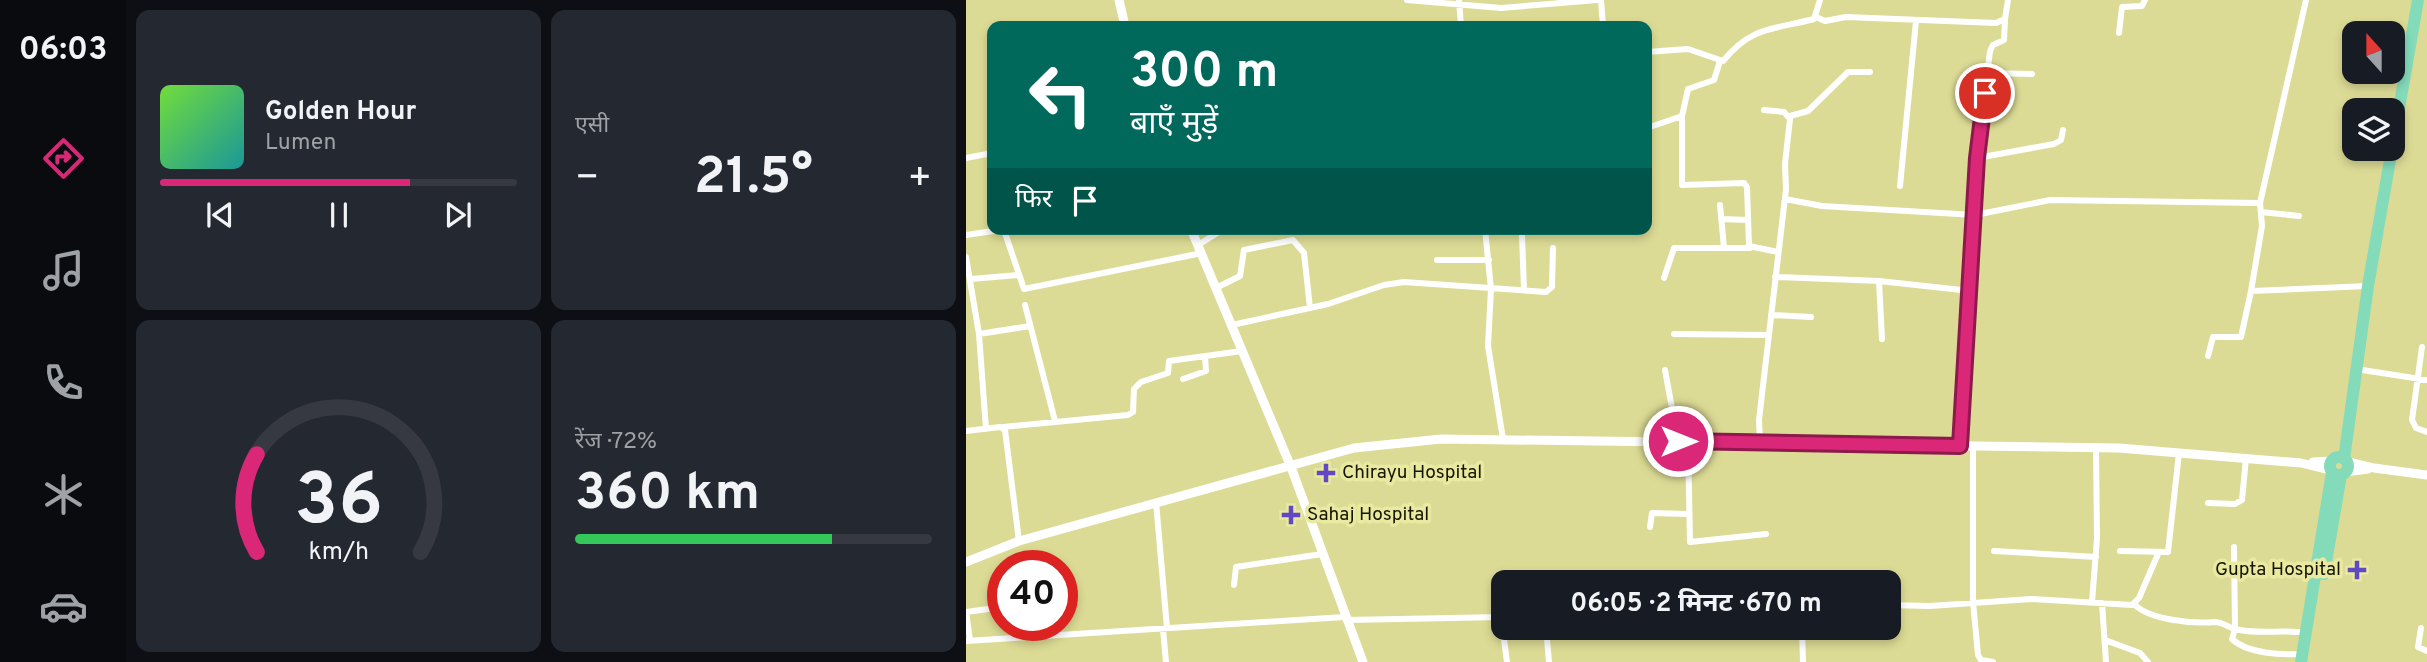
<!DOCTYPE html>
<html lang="hi">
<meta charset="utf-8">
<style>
body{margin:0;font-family:Overpass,"Noto Sans Devanagari",sans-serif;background:#242831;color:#f1f3f6;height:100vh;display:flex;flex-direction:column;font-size:26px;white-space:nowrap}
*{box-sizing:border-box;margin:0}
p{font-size:23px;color:#9ea1a6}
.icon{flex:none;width:38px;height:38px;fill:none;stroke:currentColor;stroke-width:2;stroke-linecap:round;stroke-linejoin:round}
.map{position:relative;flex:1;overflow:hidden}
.side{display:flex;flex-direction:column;gap:10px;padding:10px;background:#0d0f14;width:840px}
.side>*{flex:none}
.hud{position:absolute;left:21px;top:21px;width:665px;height:214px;border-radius:14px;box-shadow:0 4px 10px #0003;background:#00695c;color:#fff;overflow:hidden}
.needle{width:46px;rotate:339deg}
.fabs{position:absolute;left:1376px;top:21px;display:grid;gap:14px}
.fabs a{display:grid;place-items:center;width:63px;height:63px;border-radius:14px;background:#171b24;box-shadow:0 4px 10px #0003;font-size:35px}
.speed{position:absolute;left:21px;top:550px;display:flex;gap:14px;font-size:35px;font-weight:700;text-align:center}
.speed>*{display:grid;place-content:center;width:91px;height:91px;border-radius:50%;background:#171b24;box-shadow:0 4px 10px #0003;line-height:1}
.speed .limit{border:10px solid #d22;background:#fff;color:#111}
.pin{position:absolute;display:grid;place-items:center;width:60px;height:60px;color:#fff;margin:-30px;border:4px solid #fff;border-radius:50%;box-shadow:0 2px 7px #0007}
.me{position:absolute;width:77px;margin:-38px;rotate:90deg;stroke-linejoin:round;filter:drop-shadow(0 0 5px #0008)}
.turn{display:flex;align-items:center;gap:24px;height:147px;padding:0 28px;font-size:32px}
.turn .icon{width:91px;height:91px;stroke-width:2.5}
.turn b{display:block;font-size:49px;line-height:60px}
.then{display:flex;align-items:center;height:66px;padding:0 28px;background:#0003;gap:14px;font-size:26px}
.big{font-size:52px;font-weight:700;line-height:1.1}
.side .tile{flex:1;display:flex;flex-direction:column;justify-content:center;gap:10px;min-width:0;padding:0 24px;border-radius:14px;background:#242831}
.side .dial{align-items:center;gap:0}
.dial svg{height:182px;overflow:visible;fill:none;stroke:#363941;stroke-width:7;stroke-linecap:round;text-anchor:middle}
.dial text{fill:#f1f3f6;stroke:none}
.song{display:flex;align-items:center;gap:21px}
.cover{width:84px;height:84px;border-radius:10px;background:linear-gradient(135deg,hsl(100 70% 55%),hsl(180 70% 35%))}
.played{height:7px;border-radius:4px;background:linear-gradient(90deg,#db2777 70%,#363941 70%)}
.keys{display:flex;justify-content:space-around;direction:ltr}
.heat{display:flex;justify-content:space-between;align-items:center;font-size:38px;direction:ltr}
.charge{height:10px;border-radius:5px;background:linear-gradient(90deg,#34c759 72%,#363941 0)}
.side .tiles{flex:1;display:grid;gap:10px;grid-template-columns:repeat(2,1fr)}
.trip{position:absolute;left:525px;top:570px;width:410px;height:70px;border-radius:14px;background:#171b24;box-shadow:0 4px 10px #0003;font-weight:700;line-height:70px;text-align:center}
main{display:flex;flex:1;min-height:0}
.tab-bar{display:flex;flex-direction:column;width:126px;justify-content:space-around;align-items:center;background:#090b0e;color:#9ea1a6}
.tab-bar .icon{width:49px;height:49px}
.tab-bar .active{color:#db2777}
.tab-bar b{font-size:32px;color:#f1f3f6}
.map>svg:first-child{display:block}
</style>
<main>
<nav class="tab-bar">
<b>06:03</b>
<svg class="icon active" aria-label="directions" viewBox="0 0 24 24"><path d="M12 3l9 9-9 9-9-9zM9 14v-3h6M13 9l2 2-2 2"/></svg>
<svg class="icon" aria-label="music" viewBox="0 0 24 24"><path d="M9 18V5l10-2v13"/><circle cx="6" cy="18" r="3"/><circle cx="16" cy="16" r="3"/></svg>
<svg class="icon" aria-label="phone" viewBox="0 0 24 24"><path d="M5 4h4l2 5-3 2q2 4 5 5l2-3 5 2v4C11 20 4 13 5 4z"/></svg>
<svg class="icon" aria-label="climate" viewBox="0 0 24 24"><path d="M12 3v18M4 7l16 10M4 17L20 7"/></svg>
<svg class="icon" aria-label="car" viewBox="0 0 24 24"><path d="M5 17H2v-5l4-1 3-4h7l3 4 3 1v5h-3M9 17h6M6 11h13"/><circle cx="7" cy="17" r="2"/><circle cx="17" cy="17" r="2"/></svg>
</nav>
<section class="side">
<div class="tiles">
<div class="tile">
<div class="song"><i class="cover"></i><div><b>Golden Hour</b><p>Lumen</p></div></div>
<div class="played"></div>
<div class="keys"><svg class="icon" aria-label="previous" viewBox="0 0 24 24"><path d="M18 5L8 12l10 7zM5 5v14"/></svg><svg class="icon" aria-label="pause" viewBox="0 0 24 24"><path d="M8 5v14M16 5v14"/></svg><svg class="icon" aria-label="next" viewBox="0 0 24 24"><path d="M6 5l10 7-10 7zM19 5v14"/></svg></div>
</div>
<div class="tile"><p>एसी</p>
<div class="heat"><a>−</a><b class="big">21.5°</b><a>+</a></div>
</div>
<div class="tile dial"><svg viewBox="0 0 100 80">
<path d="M14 69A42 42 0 1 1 86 69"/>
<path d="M14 69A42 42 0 0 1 14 26" stroke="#db2777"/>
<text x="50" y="56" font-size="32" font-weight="700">36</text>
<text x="50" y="72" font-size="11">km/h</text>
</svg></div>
<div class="tile"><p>रेंज · 72%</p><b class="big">360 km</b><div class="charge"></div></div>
</div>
</section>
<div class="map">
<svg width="1461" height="662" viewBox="0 0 1461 662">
<rect width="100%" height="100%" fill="#dcdb95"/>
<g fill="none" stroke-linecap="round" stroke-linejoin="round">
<path stroke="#fff" stroke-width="6" d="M441,0L535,8L631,0
M493,0L495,26
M635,0L637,26
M1340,0L1294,203L1296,226L1285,291L1402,286
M850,17L859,21L880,17L1030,23L1039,19L1042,0
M1153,33L1156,7L1176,6L1179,0
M681,52L722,49L757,61C786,26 806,30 848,19L854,0
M1022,73L1066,74
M716,116V185L778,183L781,187L783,246L812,252
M824,116L842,111L882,72H904
M681,128L716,116L722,89L748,80L754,61
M0,158L26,153
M1011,158L1088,144L1095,140L1097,130
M934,186L950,21
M819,199L856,206L1009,215L1084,200L1294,203
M754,205L758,248
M1295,212L1333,216
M756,219L782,220
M519,229L525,289L522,346L537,439
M0,235L34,230L39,233L58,289L236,253
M556,235L558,290
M232,245L258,229
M0,257L13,334L20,429
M471,260H523
M809,277L913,281L1005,291
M698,278L708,248H784
M5,279L52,275
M913,281L916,339
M250,288L274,276L278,250L327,240L338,253L344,308
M59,305L89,421
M805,315L845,317
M266,325L362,304L418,285L438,282L580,292L586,287L587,248
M13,334L64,326
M708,334L803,335
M1456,347L1446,420L1450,428L1461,432
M1242,356L1247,337H1275L1285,291
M1390,369L1461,380
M699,370L712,441
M217,379L240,371L239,357
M37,427L162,415L167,412L168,389L175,382L202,373L203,361L276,351
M0,431L34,427L39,430L53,541
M722,441L724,542L800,534
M794,442L793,420L820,189L819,164L824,119L818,112L798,110
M994,446L1011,158L1024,51L1027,45L1038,40L1039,19
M1007,446V602L1012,655L1015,660L1027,662
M190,502L201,628
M1242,503L1269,504L1276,500L1280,458
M684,527L686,513L722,514
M1268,547L1269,629L1266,639C1282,654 1316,655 1336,654
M1028,551L1130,557
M1154,551L1202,552L1213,453
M268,585L270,567L356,554
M1126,602L1131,538L1130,447
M1136,603L1140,662
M1168,604C1183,620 1227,624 1249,622C1257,622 1263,628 1269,629C1292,635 1317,629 1340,633
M922,605L964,606L1065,599L1166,605L1173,598L1192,554
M0,612L37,607
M0,612L4,640
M535,617L541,662
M380,620L537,617
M580,628L583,662
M836,628L837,662
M1455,628L1452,647L1461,651
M197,629L200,662
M1139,640L1174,653L1182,662
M0,641L378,617"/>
<path stroke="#fff" stroke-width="9" d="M153,0L159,26
M225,229L325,467L397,662
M1379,461L1408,468L1461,475
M1347,462L1366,461
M1379,472L1402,469
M0,562L53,541L388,448L475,439L1153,448L1335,463L1364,470"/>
<path stroke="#84dbba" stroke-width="12" d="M1364 466a9 9 0 1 1 18 0a9 9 0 1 1-18 0Z
M1378,459L1402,286L1452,0
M1358,574L1375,475
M1335,662L1366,472"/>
</g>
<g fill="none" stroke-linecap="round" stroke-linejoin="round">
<g stroke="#8e194d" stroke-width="18">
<path id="route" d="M712,441L994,446L1011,158L1019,93"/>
</g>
<use href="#route" stroke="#db2777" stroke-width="12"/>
</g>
<g fill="#6248c1" stroke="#e9e9a1" stroke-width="2.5">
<path d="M356.5 462.5h7v7h7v7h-7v7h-7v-7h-7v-7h7z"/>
<path d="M321.5 504.5h7v7h7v7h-7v7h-7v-7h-7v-7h7z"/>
<path d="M1387.5 559.5h7v7h7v7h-7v7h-7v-7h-7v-7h7z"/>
</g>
<g text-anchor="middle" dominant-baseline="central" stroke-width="7" stroke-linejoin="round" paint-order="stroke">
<g font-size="19" fill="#171600" stroke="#e9e9a1" text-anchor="start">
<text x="376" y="473">Chirayu Hospital</text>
<text x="341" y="515">Sahaj Hospital</text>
<text x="1375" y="570" text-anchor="end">Gupta Hospital</text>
</g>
</g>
</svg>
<div class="fabs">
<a><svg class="needle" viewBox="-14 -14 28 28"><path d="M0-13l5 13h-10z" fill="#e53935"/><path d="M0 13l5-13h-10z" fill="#9ea1a6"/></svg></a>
<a><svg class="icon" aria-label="layers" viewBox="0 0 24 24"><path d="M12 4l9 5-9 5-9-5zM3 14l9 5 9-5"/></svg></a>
</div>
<div class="speed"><div class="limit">40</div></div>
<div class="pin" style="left:1019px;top:93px;background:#d93025"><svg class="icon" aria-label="arrive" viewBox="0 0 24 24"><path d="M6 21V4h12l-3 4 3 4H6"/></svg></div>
<svg class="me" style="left:712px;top:441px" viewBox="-20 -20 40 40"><circle r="17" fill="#db2777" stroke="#fff" stroke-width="3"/><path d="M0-11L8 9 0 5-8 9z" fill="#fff"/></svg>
<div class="trip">06:05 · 2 मिनट · 670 m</div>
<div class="hud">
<div class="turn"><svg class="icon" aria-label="left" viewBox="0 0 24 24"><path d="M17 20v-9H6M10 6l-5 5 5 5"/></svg><div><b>300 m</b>बाएँ मुड़ें</div></div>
<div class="then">फिर<svg class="icon" aria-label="arrive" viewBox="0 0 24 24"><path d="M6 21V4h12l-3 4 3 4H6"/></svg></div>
</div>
</div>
</main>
